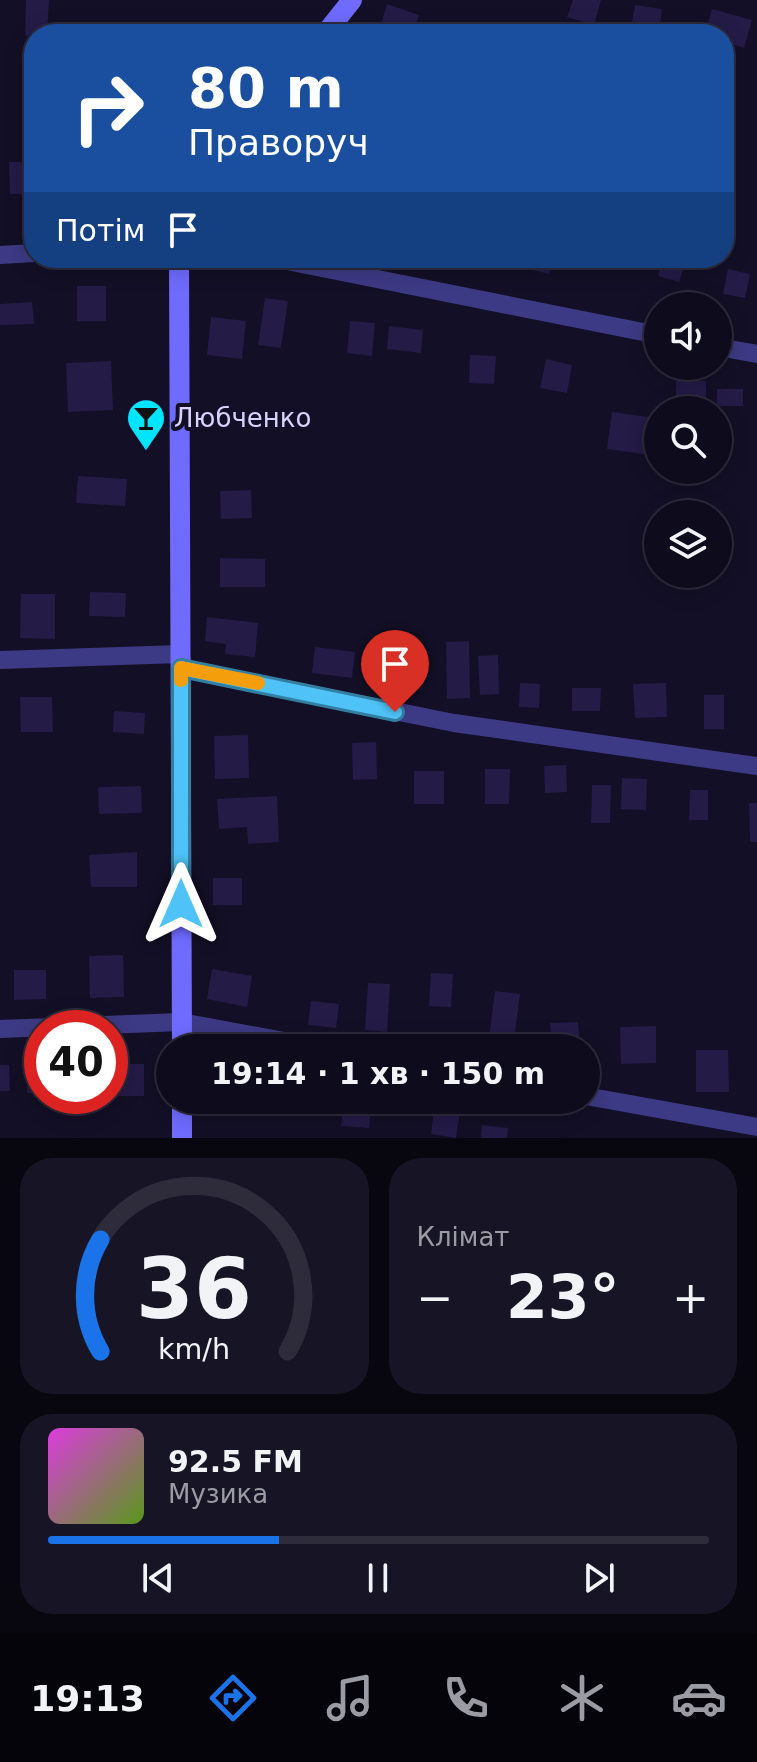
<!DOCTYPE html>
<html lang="uk">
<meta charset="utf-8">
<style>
body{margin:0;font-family:"DejaVu Sans",sans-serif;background:#171425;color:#f1f3f6;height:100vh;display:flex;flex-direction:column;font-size:30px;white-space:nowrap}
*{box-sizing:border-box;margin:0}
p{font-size:26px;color:#9b9ba3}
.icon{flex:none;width:44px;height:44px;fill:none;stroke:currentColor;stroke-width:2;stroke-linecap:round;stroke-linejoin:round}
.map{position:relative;height:1138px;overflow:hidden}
.drawer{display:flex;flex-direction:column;gap:20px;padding:20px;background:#08060f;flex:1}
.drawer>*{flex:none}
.banner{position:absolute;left:24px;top:24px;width:710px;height:244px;border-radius:32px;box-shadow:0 4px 20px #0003,0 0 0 2px #2e2b3b;background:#1a4fa0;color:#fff;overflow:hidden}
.tools{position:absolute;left:644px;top:292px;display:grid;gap:16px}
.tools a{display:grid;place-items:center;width:88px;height:88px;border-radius:50%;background:#0e0b1c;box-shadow:0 4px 20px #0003,0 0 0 2px #2e2b3b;font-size:40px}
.speed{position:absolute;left:24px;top:1010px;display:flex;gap:16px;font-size:40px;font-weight:700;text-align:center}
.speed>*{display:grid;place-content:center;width:104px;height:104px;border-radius:50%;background:#0e0b1c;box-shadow:0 4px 20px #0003,0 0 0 2px #2e2b3b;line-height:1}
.speed .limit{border:12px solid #d22;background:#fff;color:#111}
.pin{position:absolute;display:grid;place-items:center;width:68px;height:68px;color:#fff;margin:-82px -34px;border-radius:50% 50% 50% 0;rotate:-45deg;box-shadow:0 0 8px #0007}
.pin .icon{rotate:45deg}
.me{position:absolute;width:88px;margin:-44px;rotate:0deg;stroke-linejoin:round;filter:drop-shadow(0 0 6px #0008)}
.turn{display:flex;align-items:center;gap:28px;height:168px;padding:0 32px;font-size:36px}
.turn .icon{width:104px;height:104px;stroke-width:2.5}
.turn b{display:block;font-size:56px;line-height:68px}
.then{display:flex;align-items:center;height:76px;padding:0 32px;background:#0003;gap:16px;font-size:30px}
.big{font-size:60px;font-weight:600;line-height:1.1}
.drawer .card{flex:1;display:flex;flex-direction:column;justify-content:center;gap:12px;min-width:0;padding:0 28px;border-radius:32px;background:#171425}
.drawer .dial{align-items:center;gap:0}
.dial svg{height:208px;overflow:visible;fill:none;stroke:#2e2b3b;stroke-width:7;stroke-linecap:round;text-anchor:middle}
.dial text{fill:#f1f3f6;stroke:none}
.song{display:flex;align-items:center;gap:24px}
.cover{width:96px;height:96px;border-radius:12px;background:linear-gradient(135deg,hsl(300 70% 55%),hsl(90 70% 35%))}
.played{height:8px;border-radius:4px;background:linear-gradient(90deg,#1a73e8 35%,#2e2b3b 35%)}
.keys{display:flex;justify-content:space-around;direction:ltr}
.heat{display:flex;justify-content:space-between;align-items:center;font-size:44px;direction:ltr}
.drawer .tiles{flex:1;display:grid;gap:20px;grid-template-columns:1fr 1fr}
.card:last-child{grid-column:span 2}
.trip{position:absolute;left:156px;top:1034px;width:444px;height:80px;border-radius:40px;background:#0e0b1c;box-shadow:0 4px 20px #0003,0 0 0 2px #2e2b3b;font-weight:600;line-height:80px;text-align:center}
.tabs{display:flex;height:128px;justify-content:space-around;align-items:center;background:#06040b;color:#9b9ba3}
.tabs .icon{width:56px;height:56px}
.tabs .on{color:#1a73e8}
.tabs b{font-size:36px;color:#f1f3f6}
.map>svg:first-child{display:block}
</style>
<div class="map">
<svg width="757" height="1138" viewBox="0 0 757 1138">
<rect width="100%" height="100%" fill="#130f26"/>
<path fill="#241b47" d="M26,0H49L47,34L25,36Z
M573,0H601L594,25L567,17Z
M387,4L419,15L413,34H378Z
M635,5L662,9L659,34H630Z
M712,9L752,20L744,48L724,42V34H705Z
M9,162H29L30,194H10Z
M528,258H552L549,274L525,268Z
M663,258H687L679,282L658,276Z
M728,269L750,274L745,298L723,294Z
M77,286H106V321H77Z
M265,298L288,301L281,348L258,345Z
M32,302L34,324L0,325V304Z
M211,317L246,321L242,359L207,355Z
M350,321L375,323L372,356L347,353Z
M389,326L423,330L421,353L387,349Z
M470,355L496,356L494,384L469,383Z
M546,359L572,365L567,393L540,388Z
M111,361L113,410L68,412L66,363Z
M676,381H706V410H676Z
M717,389H743V406H717Z
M612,412L655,418L650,455L607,449Z
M78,476L127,479L125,506L76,503Z
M251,490L252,518L221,519L220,491Z
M220,558L265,559V587H220Z
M90,592L126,593L125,617L89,616Z
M21,594H55V639L20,638Z
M207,617L258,623L255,657L225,654L226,644L205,641Z
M469,641L470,698L447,699L446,642Z
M315,647L355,652L352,678L312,673Z
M380,653L398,656L397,667L417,670L414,693L375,688Z
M498,655L499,694L480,695L478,656Z
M520,683L540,684L539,708L519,707Z
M666,683L667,717L635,718L633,684Z
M572,688H601L600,711H572Z
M704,695H724V729H704Z
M20,697H52L53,732H21Z
M114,711L145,713L144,734L113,732Z
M248,735L249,778L215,779L214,736Z
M376,742L377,779L353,780L352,743Z
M566,765L567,792L545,793L544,766Z
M485,769H510L509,804H485Z
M414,771H444V804H414Z
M622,778L647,779L646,810L621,809Z
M592,785H611L610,823H591Z
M141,786L142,813L99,814L98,787Z
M690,790H708V820H689Z
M277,796L279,842L248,844L247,827L219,829L217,799Z
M749,803H757V842H750Z
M137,852V887H91L89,855Z
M213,878H242V905H213Z
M123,955L124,997L90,998L89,956Z
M212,969L252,976L247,1007L207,999Z
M14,970H46V999L14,1000Z
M431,973L453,974L451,1007L429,1006Z
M368,983L390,984L387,1032L365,1030Z
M495,991L520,994L514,1041L489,1038Z
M311,1001L339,1004L336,1028L308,1025Z
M578,1022L580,1048H552L550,1023Z
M656,1026V1063L621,1064L620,1027Z
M696,1050H728L729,1092H696Z
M110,1064H144V1096H110Z
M0,1065H9L10,1091H0Z
M28,1066H42V1093H27Z
M284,1100H314V1106L284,1103Z
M435,1101L461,1104L456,1138L431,1134Z
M343,1106L371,1108L369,1128L341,1126Z
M482,1125L508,1128L507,1138H481Z"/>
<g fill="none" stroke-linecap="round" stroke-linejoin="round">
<path stroke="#3d3a85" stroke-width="18" d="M0,255L34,253
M272,258L658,335
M718,347L757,354
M0,660L180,654
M181,668L454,723L757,766
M0,1029L181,1022L322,1048
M586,1096L757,1127"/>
<path stroke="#6f6bff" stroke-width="20" d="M325,34L352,0
M179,258L182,1048
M182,1100V1138"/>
</g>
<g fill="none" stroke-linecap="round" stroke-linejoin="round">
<g stroke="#337fa1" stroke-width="20">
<path id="route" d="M181,904V668L395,712"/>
</g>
<use href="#route" stroke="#4fc3f7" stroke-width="14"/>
<path stroke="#f59e0b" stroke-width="14" d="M181,680V668L258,683"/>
</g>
<defs>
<g id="bar-pin" transform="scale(2)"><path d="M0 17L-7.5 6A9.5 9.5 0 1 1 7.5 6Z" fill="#00e5ff" stroke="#130f26"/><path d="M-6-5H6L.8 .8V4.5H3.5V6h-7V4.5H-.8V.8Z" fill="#111"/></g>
</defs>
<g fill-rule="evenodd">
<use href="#bar-pin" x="146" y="418"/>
</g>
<g text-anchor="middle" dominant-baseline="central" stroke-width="8" stroke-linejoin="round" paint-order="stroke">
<g font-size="26" fill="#d9d4ff" stroke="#130f26" text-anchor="start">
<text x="174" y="418">Любченко</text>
</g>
</g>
</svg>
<div class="tools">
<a><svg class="icon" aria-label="sound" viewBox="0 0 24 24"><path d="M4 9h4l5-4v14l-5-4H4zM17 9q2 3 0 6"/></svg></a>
<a><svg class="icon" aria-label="search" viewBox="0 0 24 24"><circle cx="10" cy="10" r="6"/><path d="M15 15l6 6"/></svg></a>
<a><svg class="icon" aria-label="layers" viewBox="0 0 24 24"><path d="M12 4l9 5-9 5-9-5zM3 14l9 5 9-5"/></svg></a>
</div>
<div class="speed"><div class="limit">40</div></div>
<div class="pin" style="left:395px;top:712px;background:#d93025"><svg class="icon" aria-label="arrive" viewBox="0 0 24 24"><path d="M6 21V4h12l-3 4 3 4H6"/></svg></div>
<svg class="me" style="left:181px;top:904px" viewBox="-20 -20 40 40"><path d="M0-17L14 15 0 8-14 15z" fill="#4fc3f7" stroke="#fff" stroke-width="4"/></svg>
<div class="trip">19:14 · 1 хв · 150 m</div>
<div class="banner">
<div class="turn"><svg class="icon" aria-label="right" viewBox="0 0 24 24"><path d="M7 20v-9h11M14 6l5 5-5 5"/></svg><div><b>80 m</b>Праворуч</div></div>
<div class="then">Потім<svg class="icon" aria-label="arrive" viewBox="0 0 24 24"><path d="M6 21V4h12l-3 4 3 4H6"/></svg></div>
</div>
</div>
<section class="drawer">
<div class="tiles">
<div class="card dial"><svg viewBox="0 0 100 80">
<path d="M14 69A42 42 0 1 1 86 69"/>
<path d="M14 69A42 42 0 0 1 14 26" stroke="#1a73e8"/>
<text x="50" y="56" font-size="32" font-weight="700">36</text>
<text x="50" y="72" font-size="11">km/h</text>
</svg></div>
<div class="card"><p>Клімат</p>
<div class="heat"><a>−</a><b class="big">23°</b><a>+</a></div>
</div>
<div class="card">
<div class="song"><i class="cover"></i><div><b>92.5 FM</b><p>Музика</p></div></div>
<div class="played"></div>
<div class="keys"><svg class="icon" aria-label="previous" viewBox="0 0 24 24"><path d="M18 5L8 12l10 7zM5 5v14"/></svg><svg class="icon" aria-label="pause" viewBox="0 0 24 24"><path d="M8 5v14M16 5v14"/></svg><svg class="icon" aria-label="next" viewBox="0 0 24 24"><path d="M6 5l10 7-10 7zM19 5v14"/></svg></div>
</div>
</div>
</section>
<nav class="tabs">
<b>19:13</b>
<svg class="icon on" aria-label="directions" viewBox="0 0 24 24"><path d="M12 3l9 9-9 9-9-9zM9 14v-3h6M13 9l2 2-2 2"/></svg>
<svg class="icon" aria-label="music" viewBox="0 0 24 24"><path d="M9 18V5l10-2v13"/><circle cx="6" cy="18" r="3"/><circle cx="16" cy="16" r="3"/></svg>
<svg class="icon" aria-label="phone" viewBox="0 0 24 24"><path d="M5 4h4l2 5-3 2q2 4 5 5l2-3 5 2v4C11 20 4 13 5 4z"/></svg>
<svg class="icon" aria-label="climate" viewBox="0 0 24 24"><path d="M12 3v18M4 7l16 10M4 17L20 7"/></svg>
<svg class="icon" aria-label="car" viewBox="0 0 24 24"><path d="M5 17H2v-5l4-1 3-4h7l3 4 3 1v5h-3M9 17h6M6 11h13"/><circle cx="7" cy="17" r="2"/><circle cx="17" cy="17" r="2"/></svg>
</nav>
